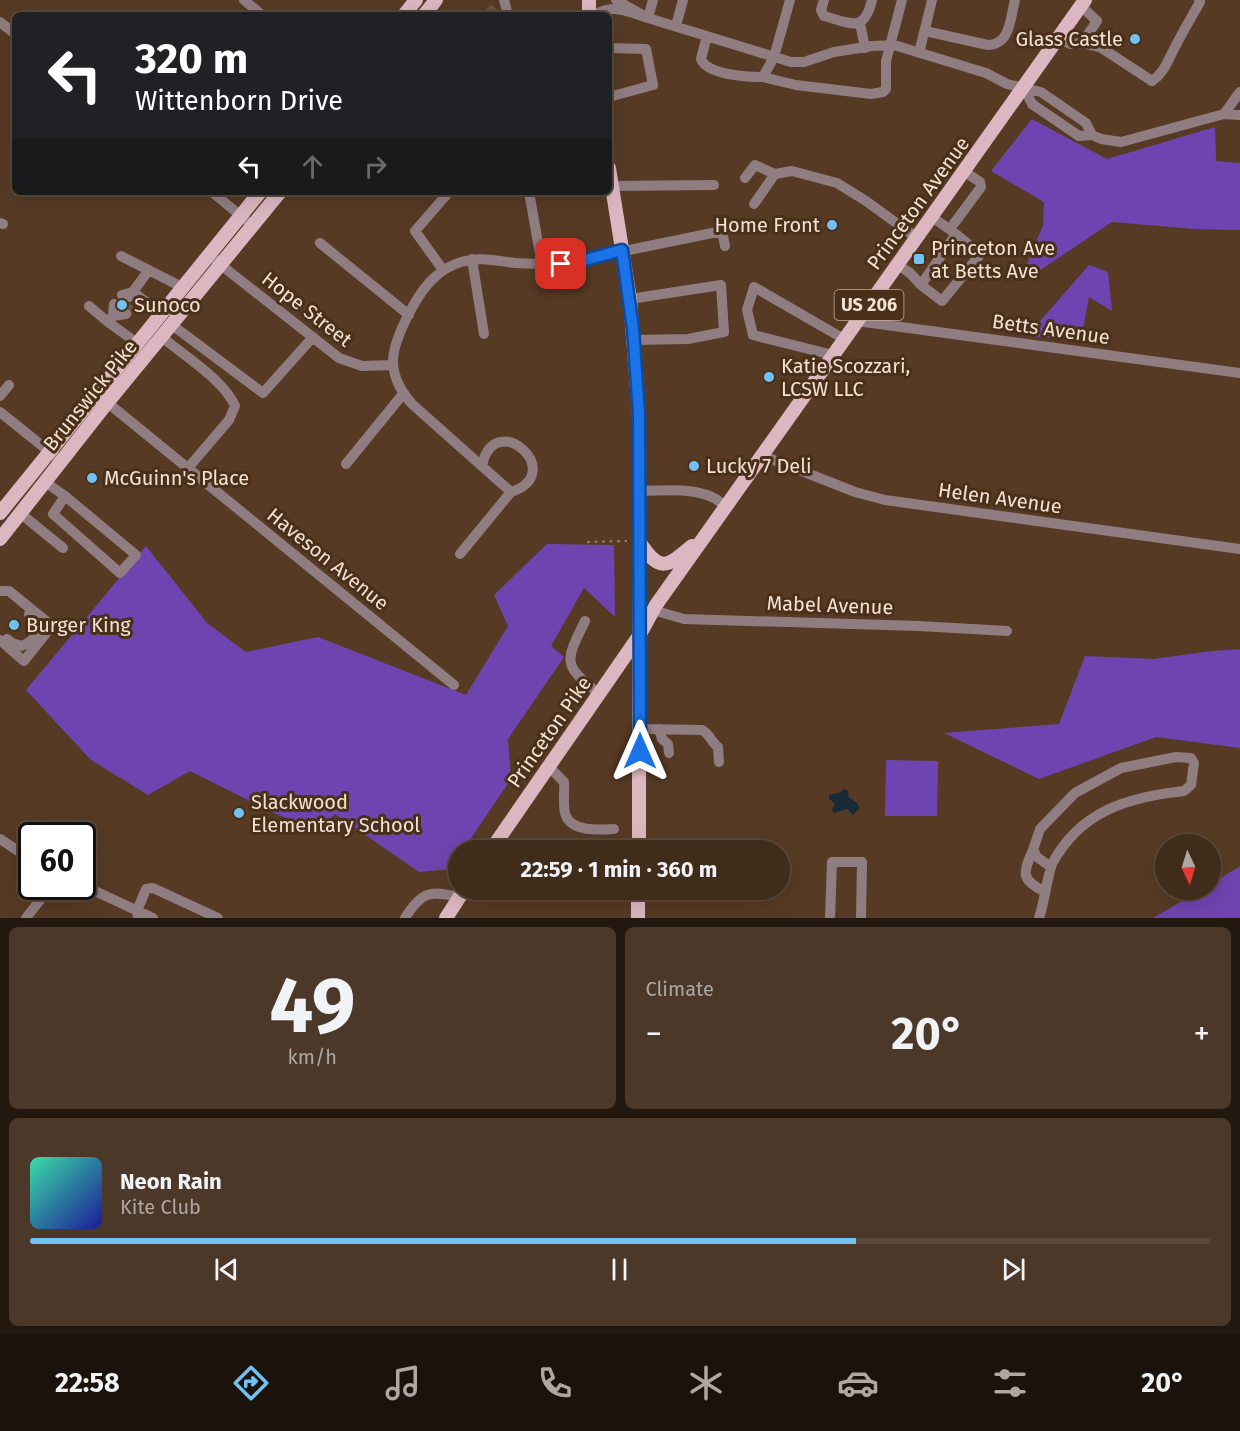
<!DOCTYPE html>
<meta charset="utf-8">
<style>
body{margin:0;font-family:"Fira Sans",sans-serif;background:#4b3828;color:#f1f3f6;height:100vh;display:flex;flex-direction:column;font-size:22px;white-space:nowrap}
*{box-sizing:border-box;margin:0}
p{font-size:20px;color:#aea7a3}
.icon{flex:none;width:33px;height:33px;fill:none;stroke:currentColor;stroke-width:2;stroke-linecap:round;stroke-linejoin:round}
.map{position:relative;height:918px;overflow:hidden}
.sheet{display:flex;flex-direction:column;gap:9px;padding:9px;background:#23180f;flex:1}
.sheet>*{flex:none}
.hud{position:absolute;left:12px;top:12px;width:600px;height:183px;border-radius:9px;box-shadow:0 6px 24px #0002,0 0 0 2px #59483a;background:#202124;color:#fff;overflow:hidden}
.needle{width:39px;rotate:176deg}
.buttons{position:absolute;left:1155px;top:834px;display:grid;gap:12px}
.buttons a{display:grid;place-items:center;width:66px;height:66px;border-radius:50%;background:#402c1b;box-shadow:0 6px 24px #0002,0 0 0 2px #59483a;font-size:30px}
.speed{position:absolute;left:18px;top:822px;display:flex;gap:12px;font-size:30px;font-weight:700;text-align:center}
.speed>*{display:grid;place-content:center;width:78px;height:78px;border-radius:50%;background:#402c1b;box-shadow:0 6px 24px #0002,0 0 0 2px #59483a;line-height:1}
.speed .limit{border:3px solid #111;border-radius:9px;background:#fff;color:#111}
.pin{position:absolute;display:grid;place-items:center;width:51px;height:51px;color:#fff;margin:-26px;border-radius:12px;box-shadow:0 3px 9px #0006}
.me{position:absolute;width:66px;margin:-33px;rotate:0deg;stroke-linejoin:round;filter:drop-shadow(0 0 4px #0008)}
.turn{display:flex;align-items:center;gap:21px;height:126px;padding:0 24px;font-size:27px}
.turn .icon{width:78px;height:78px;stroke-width:2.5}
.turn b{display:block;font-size:42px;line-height:51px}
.lanes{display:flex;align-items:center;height:57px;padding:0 24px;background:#0003;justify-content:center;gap:30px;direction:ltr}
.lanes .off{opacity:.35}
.big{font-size:45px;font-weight:700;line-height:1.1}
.sheet .card{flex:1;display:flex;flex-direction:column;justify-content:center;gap:9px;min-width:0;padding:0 21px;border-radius:9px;background:#4b3828}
.sheet .dial{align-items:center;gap:0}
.dial b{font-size:78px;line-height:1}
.song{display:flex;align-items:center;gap:18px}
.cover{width:72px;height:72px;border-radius:9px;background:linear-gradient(135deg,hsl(160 70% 55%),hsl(240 70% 35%))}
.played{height:6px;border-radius:3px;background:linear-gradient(90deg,#72c1f5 70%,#59483a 70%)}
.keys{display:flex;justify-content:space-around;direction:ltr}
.heat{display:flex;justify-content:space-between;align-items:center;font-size:33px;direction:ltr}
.sheet .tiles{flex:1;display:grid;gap:9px;grid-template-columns:1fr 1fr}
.card:last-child{grid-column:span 2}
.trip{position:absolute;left:448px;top:840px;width:342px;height:60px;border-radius:30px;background:#402c1b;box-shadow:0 6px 24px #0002,0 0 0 2px #59483a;font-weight:700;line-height:60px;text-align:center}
.tabs{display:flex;height:96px;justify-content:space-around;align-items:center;background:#1a120b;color:#aea7a3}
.tabs .icon{width:42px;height:42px}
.tabs .current{color:#72c1f5}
.tabs b{font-size:27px;color:#f1f3f6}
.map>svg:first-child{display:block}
</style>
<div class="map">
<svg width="1240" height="918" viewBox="0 0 1240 918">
<rect width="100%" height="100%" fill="#563a24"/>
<path fill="#7044b0" d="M1032,119L1107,159L1215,127L1216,161L1240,163V230L1195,229L1112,222L1033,275L1024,271L1043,225L1044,202L991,171Z
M1089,265L1108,272L1112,311L1089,297L1081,340L1027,336Z
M547,544L614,545L615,617L584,588L551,646L564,657L508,739L511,779L463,850H459V857L451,869L419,872L335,814L318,831L274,813L190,771L148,795L91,760L26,690L146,546L207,623L246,652L318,637L466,695L508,626L494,595Z
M1240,649V748L1156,737L1039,779L944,733L1059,724L1085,656L1153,659L1212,651Z
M886,760L938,761L937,816H885Z
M1240,866V918H1153L1201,890H1210L1211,884Z"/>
<path fill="#172a36" d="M844,789L848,791L849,798L856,802L860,808L853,815L847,809L834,813L832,810L835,803L829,799V795L839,793Z"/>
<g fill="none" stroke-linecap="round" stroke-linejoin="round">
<path stroke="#6e533e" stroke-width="10" stroke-dasharray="10 5" stroke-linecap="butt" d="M488,15L498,5
M119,309L128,299
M126,314L134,303"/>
<path stroke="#937b68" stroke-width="2" stroke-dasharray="3 4.5" stroke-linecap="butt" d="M587,542L627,541"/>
<path stroke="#8f7d82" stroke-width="10" d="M244,0L262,15
M504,0L508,15
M653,0L648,18L791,62H804L834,52L872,46L894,45L986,73L1007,84L1041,92L1086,123L1092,135
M824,0L821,10L824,16C850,23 864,34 872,0
M595,15C613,3 629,12 648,18L616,0
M0,22L15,34
M860,23L865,48
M676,26L683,0
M925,31L988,45C1011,44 1010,18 1015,0
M707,36L701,59C707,75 747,77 763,77L774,57L790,0
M1058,39L1071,44L1082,43L1097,21L1081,6
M1082,43L1100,47L1152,81C1164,73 1167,62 1174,49C1182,33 1191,18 1200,2L1199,0
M609,48L646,49L653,85L609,97
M919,53L932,0
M763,77L796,85L871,94L883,92L886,89V61L902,0
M1024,88L1032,104L1079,136L1092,135L1101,139L1121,142L1224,114L1240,115
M1224,114L1240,92
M745,178L755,165L775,174L792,171L837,183L866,201L917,238
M612,186L714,185
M212,192L253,226
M529,192L542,265
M754,204L775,174
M0,223L3,224
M950,229L981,187L980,182L965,172
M320,243L409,315
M121,256L182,287
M472,259L484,334
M216,261L339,358L362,366L393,365
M898,265L910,273L921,285L956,234L932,217
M443,270L415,231L449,192
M921,285L942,301L979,256L978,252L956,234
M122,295L133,292L161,313
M129,297L149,270
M630,299L721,285L724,332L688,339L634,340
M114,304L113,316L108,322L137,343
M89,306L108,322
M113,316L126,314
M857,321L1240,373
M172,325L263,393L313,337
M162,337C184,356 223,379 235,406L229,420L188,468
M833,355L753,335L747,310L754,287L844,339
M0,396L9,385
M103,399L454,685
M0,412L61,461
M761,455L855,492L885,500L1240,549
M346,464L403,394
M482,466C494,406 569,473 511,492
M45,482L65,496L136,555L120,573L53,514L65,496
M640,491C665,490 709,486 725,507
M511,492L412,404C402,392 394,380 393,363C392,341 417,293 434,278C441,271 451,265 461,262C480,256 497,261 515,263C531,264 546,264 561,264L722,231L725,246
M20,513L63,548
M460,554L511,492
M0,591H9L52,626L24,661L0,640
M653,610L684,619L919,626L1007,631
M585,621C565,662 562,664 599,694
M7,639L12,643L22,646C38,639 43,627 29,614
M640,729L702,730C710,734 711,742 718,747L719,762
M659,729L662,739L668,744L669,753
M549,767L564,782C565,792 562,807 566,816C573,832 599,830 614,829
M0,839L32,860
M1033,850C1023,873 1020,879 1045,892
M82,885L153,918
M638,892L680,891
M26,918L51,886
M138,918L137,911L146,889L153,888L218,918
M405,918C421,892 430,890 459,897
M830,918L832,862H862L861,918
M1039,918C1045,900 1046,882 1052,864C1080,811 1128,797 1184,791L1191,785L1194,763L1191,758L1176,757L1121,768L1075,793L1040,829L1033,850L1037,857L1051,867"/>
<path stroke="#dcb7c2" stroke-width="14" d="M404,15L416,0
M424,15L436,0
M589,15V0
M609,168L630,299L639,414V850
M0,513L260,192
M0,539L107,403L280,192
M640,543C660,573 667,567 692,546
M491,850L639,636L656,605L1085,0
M446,918L464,890
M638,918V890"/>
</g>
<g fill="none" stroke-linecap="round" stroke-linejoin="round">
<g stroke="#114b97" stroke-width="15">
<path id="route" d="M561,264L585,260L622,250L633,329L639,414L640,751"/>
</g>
<use href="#route" stroke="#1a73e8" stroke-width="10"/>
</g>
<g fill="#72c1f5" stroke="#4b3019" stroke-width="2">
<circle cx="1135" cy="39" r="6"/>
<circle cx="832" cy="225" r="6"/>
<rect x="913" y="253" width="12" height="12" rx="3"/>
<circle cx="122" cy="305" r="6"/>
<circle cx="769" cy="377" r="6"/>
<circle cx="694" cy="466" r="6"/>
<circle cx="92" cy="478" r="6"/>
<circle cx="14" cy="625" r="6"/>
<circle cx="239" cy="813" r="6"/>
</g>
<g text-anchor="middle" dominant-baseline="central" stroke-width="6" stroke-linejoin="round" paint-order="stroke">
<rect fill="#4b3019" stroke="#c1ac9c" stroke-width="1.5" x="834.5" y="290" width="69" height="30" rx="4.5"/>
<g font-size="18" font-weight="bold" fill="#f3e1d4">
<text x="869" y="305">US 206</text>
</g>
<g font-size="20" fill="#f3e1d4" stroke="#4b3019" text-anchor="start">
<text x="1123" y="39" text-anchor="end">Glass Castle</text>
<text x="820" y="225" text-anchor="end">Home Front</text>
<text x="931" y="248">Princeton Ave<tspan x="931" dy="23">at Betts Ave</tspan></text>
<text x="134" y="305">Sunoco</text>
<text x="781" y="366">Katie Scozzari,<tspan x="781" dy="23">LCSW LLC</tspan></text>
<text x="706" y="466">Lucky 7 Deli</text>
<text x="104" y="478">McGuinn's Place</text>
<text x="26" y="625">Burger King</text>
<text x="251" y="802">Slackwood<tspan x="251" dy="23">Elementary School</tspan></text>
</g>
<g font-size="20" fill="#f3e1d4" stroke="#4b3019">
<text transform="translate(918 203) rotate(-54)">Princeton Avenue</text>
<text transform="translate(307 309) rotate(38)">Hope Street</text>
<text transform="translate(1051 329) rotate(8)">Betts Avenue</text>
<text transform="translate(90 395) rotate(-51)">Brunswick Pike</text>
<text transform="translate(1000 498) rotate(8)">Helen Avenue</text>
<text transform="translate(328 559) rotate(39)">Haveson Avenue</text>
<text transform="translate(830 605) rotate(2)">Mabel Avenue</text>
<text transform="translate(549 732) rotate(-55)">Princeton Pike</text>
</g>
</g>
</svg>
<div class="buttons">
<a><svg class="needle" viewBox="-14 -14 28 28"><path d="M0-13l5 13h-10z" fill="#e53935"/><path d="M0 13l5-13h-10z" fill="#aea7a3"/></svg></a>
</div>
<div class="speed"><div class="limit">60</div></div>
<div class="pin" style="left:561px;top:264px;background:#d93025"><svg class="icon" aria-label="arrive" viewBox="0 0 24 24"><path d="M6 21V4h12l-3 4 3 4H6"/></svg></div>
<svg class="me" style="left:640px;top:751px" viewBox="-20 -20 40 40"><path d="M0-17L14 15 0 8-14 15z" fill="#1a73e8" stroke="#fff" stroke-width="4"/></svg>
<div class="trip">22:59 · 1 min · 360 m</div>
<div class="hud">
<div class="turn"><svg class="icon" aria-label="left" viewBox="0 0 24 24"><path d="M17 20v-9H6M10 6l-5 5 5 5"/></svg><div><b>320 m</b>Wittenborn Drive</div></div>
<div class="lanes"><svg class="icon" aria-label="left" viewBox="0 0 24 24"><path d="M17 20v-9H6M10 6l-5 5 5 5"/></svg><svg class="icon off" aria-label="ahead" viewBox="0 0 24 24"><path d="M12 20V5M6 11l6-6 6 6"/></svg><svg class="icon off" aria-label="right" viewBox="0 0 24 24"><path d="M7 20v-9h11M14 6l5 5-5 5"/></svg></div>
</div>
</div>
<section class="sheet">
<div class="tiles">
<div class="card dial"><b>49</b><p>km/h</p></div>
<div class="card"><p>Climate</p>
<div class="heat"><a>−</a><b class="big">20°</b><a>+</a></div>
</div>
<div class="card">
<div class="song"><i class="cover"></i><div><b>Neon Rain</b><p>Kite Club</p></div></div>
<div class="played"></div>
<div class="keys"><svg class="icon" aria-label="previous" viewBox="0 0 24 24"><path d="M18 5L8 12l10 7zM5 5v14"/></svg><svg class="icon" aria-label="pause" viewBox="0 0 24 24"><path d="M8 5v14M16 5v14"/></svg><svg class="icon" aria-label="next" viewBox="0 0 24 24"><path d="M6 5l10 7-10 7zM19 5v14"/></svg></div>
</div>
</div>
</section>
<nav class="tabs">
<b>22:58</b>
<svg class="icon current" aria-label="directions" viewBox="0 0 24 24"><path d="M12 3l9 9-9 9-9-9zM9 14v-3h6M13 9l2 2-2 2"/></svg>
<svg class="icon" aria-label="music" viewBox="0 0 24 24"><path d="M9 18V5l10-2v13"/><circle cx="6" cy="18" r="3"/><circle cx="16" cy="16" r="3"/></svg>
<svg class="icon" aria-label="phone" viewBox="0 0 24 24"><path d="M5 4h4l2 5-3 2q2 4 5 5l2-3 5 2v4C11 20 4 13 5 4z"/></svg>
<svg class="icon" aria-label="climate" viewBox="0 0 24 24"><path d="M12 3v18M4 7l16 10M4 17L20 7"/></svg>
<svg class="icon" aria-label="car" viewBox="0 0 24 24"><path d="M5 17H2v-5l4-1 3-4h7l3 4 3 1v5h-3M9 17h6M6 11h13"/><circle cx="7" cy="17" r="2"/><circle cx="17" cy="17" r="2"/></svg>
<svg class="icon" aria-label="filters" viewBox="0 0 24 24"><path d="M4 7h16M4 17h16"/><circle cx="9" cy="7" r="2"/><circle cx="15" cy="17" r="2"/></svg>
<b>20°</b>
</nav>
